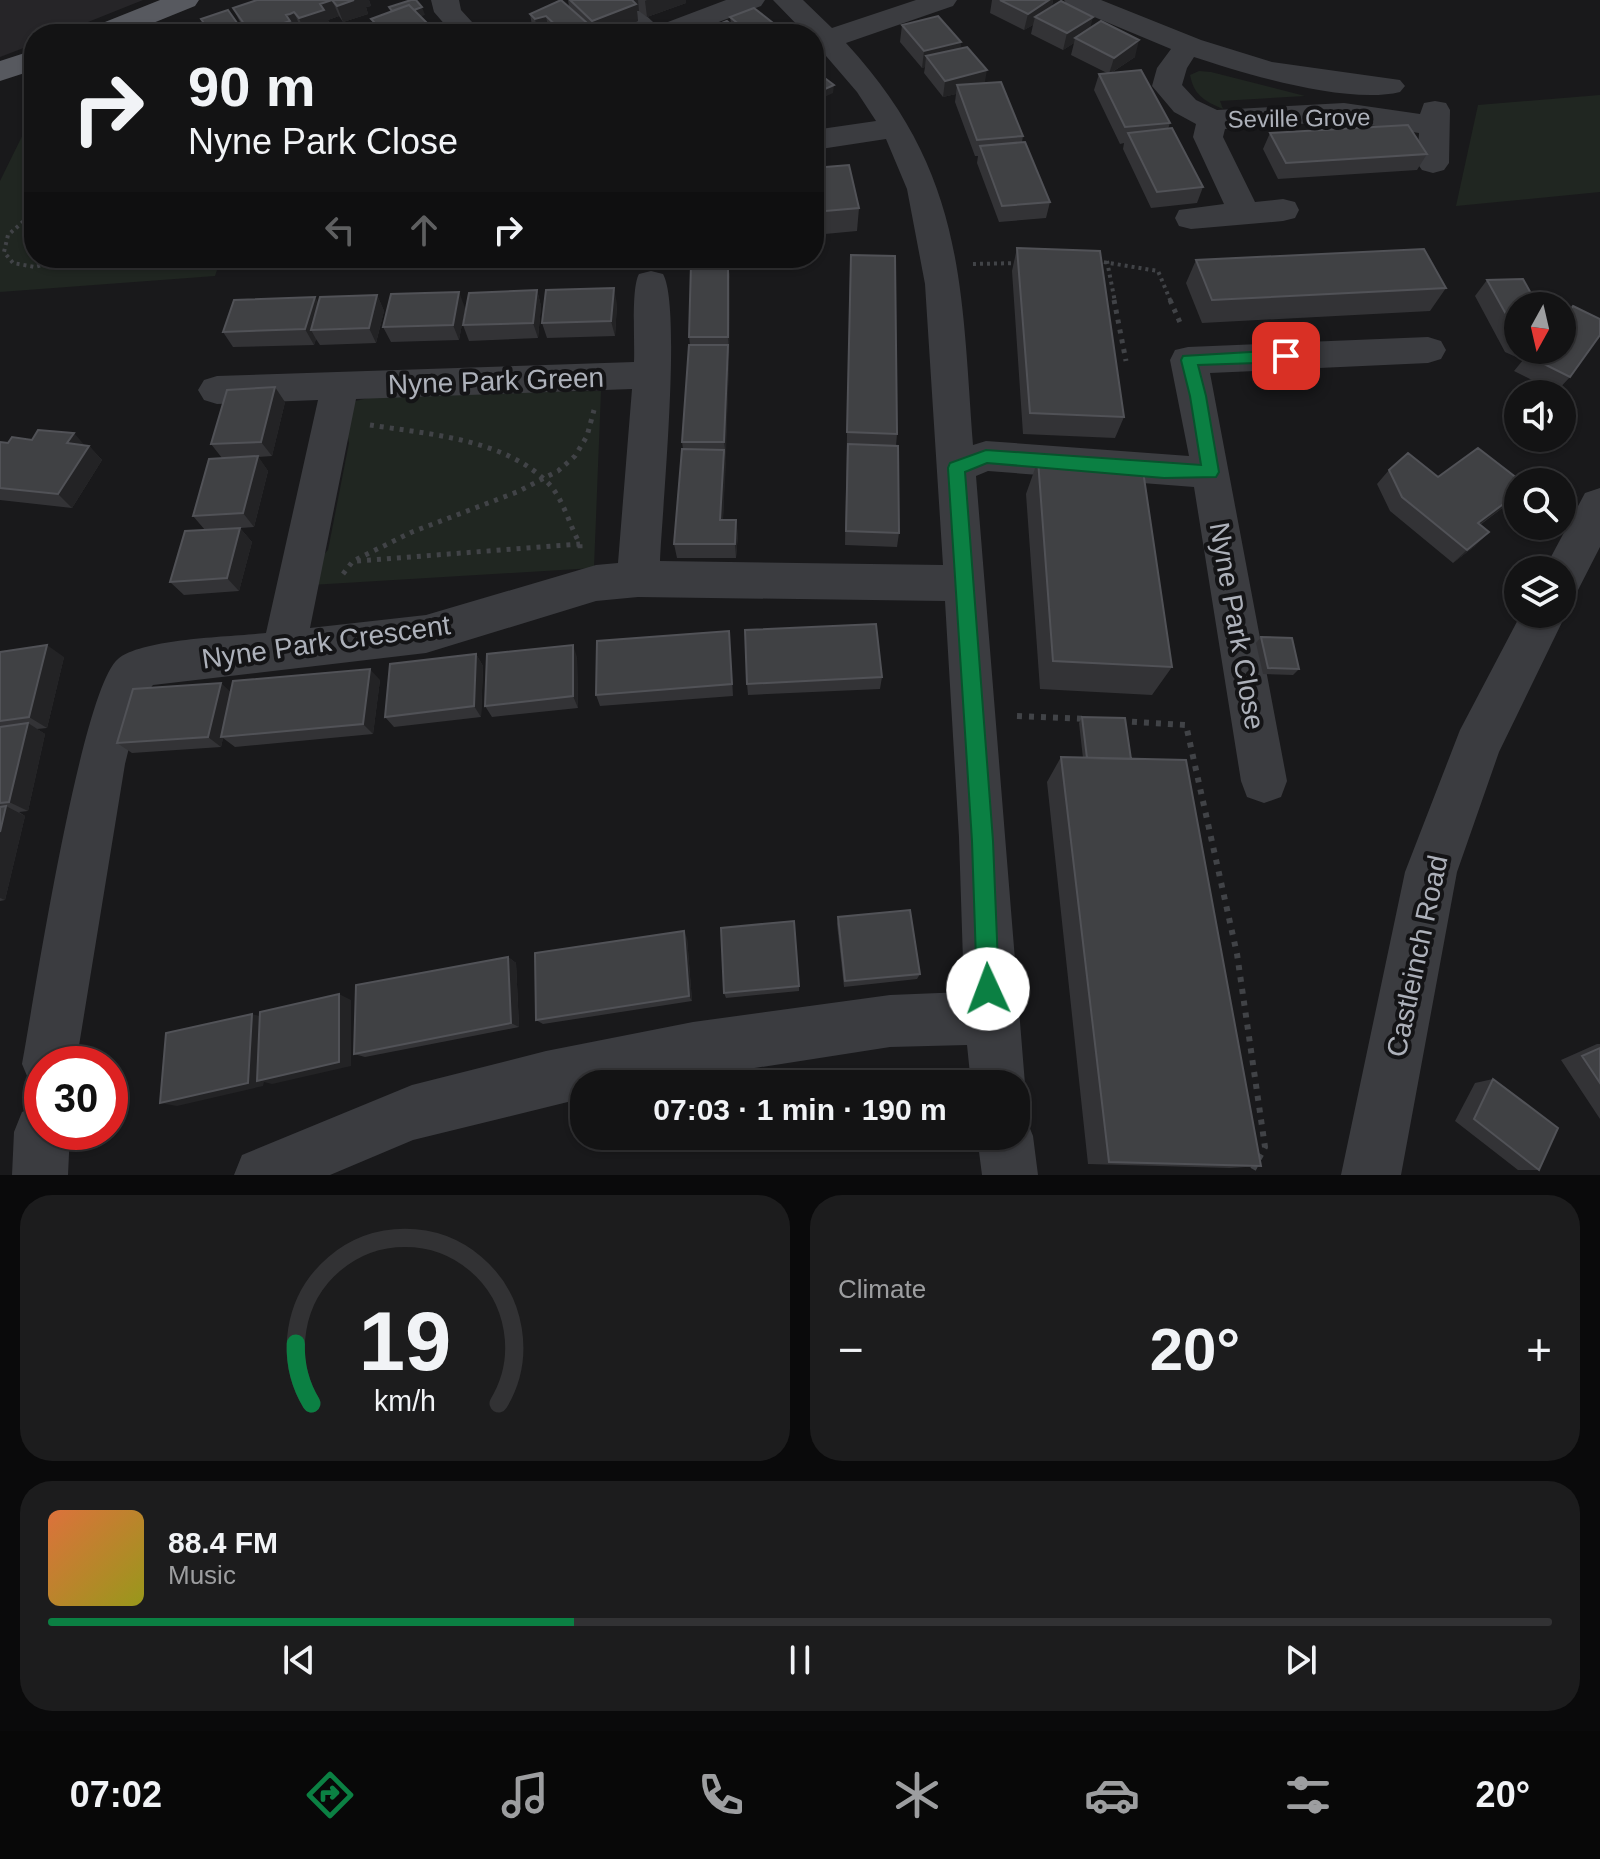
<!DOCTYPE html>
<meta charset="utf-8">
<style>
body{margin:0;font-family:Arial,sans-serif;background:#1c1c1d;color:#f1f3f6;height:100vh;display:flex;flex-direction:column;font-size:30px;white-space:nowrap}
*{box-sizing:border-box;margin:0}
p{font-size:26px;color:#9d9ea0}
.icon{flex:none;width:44px;height:44px;fill:none;stroke:currentColor;stroke-width:2;stroke-linecap:round;stroke-linejoin:round}
.map{position:relative;height:1175px;overflow:hidden}
.sheet{display:flex;flex-direction:column;gap:20px;padding:20px;background:#0a0a0b;flex:1}
.sheet>*{flex:none}
.hud{position:absolute;left:24px;top:24px;width:800px;height:244px;border-radius:32px;box-shadow:0 2px 6px #0004,0 0 0 2px #323234;background:#131314;color:#f1f3f6;overflow:hidden}
.needle{width:52px;rotate:188deg}
.controls{position:absolute;left:1504px;top:292px;display:grid;gap:16px}
.controls a{display:grid;place-items:center;width:72px;height:72px;border-radius:50%;background:#131314;box-shadow:0 2px 6px #0004,0 0 0 2px #323234;font-size:40px}
.speed{position:absolute;left:24px;top:1046px;display:flex;gap:16px;font-size:40px;font-weight:700;text-align:center}
.speed>*{display:grid;place-content:center;width:104px;height:104px;border-radius:50%;background:#131314;box-shadow:0 2px 6px #0004,0 0 0 2px #323234;line-height:1}
.speed .limit{border:12px solid #d22;background:#fff;color:#111}
.pin{position:absolute;display:grid;place-items:center;width:68px;height:68px;color:#fff;margin:-34px;border-radius:16px;box-shadow:0 4px 12px #0006}
.me{position:absolute;width:88px;margin:-44px;rotate:358deg;stroke-linejoin:round;filter:drop-shadow(0 0 6px #0008)}
.turn{display:flex;align-items:center;gap:28px;height:168px;padding:0 32px;font-size:36px}
.turn .icon{width:104px;height:104px;stroke-width:2.5}
.turn b{display:block;font-size:56px;line-height:68px}
.lanes{display:flex;align-items:center;height:76px;padding:0 32px;background:#0003;justify-content:center;gap:40px;direction:ltr}
.lanes .off{opacity:.35}
.big{font-size:60px;font-weight:700;line-height:1.1}
.sheet .widget{flex:1;display:flex;flex-direction:column;justify-content:center;gap:12px;min-width:0;padding:0 28px;border-radius:32px;background:#1c1c1d}
.sheet .dial{align-items:center;gap:0}
.dial svg{height:208px;overflow:visible;fill:none;stroke:#323234;stroke-width:7;stroke-linecap:round;text-anchor:middle}
.dial text{fill:#f1f3f6;stroke:none}
.song{display:flex;align-items:center;gap:24px}
.cover{width:96px;height:96px;border-radius:12px;background:linear-gradient(135deg,hsl(20 70% 55%),hsl(60 70% 35%))}
.played{height:8px;border-radius:4px;background:linear-gradient(90deg,#0b8043 35%,#323234 35%)}
.keys{display:flex;justify-content:space-around;direction:ltr}
.heat{display:flex;justify-content:space-between;align-items:center;font-size:44px;direction:ltr}
.sheet .tiles{flex:1;display:grid;gap:20px;grid-template-columns:1fr 1fr}
.widget:last-child{grid-column:span 2}
.trip{position:absolute;left:570px;top:1070px;width:460px;height:80px;border-radius:32px;background:#131314;box-shadow:0 2px 6px #0004,0 0 0 2px #323234;font-weight:700;line-height:80px;text-align:center}
.menu{display:flex;height:128px;justify-content:space-around;align-items:center;background:#080808;color:#9d9ea0}
.menu .icon{width:56px;height:56px}
.menu .on{color:#0b8043}
.menu b{font-size:36px;color:#f1f3f6}
.map>svg:first-child{display:block}
</style>
<div class="map">
<svg width="1600" height="1175" viewBox="0 0 1600 1175">
<rect width="100%" height="100%" fill="#19191b"/>
<path fill="#262528" d="M0,0H143L58,34H34V44L0,57Z"/>
<path fill="#202621" d="M1199,71L1211,72L1305,96L1220,101L1223,109C1204,101 1194,95 1190,75Z
M1600,95V192L1456,206L1478,105Z
M34,112V258H221L215,276L0,292V181Z
M601,391L594,568L311,585L315,564L328,550L349,443L344,415L351,402L385,394Z"/>
<g fill="none" stroke-linecap="round" stroke-linejoin="round">
<path stroke="#414347" stroke-width="4" stroke-dasharray="3 4" stroke-linecap="butt" d="M193,34L211,28
M34,212L8,235L4,252L13,263L35,267L65,258
M117,258H144
M1097,261L1158,271L1171,302
M1107,261L1115,302
M973,264L1019,263"/>
<path stroke="#414347" stroke-width="5" stroke-dasharray="4 6" stroke-linecap="butt" d="M1114,300L1126,361
M1170,300L1182,327
M370,425C428,434 506,439 549,484C564,500 569,525 580,544V551
M357,561L580,544
M343,574L353,561L412,532L517,492L558,471L575,456L587,436L594,410"/>
<path stroke="#414347" stroke-width="6" stroke-dasharray="5 7" stroke-linecap="butt" d="M1017,716L1086,719
M1120,721L1186,725L1237,954L1265,1147L1250,1175"/>
<path fill="#3b3c40" fill-rule="evenodd" d="M629,9H639L666,34H651L629,15Z"/>
<path fill="#3b3c40" fill-rule="evenodd" d="M431,0H459L461,10L483,34H453L434,12Z
M726,0H765L761,6L687,34H648L652,28Z
M773,0H803L832,28L916,0H957L953,6L846,43C964,171 961,281 973,445L986,441L1189,456L1170,360L1175,350L1188,347L1428,337L1441,341L1446,350L1441,359L1428,363L1210,373L1287,781L1281,797L1264,803L1247,797L1241,781L1194,487L988,471L976,476L1025,1084L1017,1103L1016,1084H971L967,1045L890,1047L652,1084H584V1098L413,1140L330,1175H234L242,1155L412,1085L546,1051L693,1022L890,995L964,992L959,837L945,601L638,597L596,601L426,653L153,685L141,699L125,764L76,1064H42V1088L30,1083L22,1064C34,999 81,690 118,659C143,638 232,637 266,633L318,400L217,404L204,400L198,390L204,380L217,376L634,362C635,342 631,288 639,274L651,271L663,274C682,307 662,511 660,561L943,565L925,284L907,189L886,139L814,150V130L876,121L857,92L814,42V34H806ZM632,389L618,563L596,565L426,615L310,628L356,399Z
M1064,0H1101L1201,40L1272,62L1400,80L1405,86L1400,92C1348,105 1245,74 1194,57L1187,68L1182,85L1196,100L1217,110L1344,103L1420,114L1424,103L1435,101L1446,103L1450,110L1449,163L1444,170L1433,173L1422,170L1417,163L1419,133L1344,121L1225,129L1223,137L1255,202L1283,199L1295,202L1299,210L1295,218L1283,221L1191,229L1179,226L1175,218L1179,210L1224,204L1193,137L1196,124L1174,112L1152,86L1157,68L1171,49L1068,6Z
M42,1104V1132H70L68,1175H12L14,1132L22,1112Z
M1016,1113L1025,1116L1033,1136L1038,1175H982L977,1136H1016Z"/>
<path fill="#3b3c40" fill-rule="evenodd" d="M1600,488V547L1577,592L1562,598V570H1544L1585,493Z
M1562,605L1566,614L1499,752L1457,872L1401,1175H1341L1405,872L1460,730L1521,614H1562Z"/>
<path fill="#57595f" fill-rule="evenodd" d="M160,0H199L195,6L126,34H85L90,28Z
M34,50V70L0,81V61Z"/>
</g>
<path fill="#333336" d="M257,0H369L371,6L366,7L368,14L343,22L339,16L328,20L331,26L308,34H305L301,29L295,31L296,34H248L241,24L233,8Z
M568,0H686V3L647,17L639,11H637L638,21L603,34H591L588,31L589,34H551L549,32L537,34L533,31L530,14L569,7Z
M992,0H1053L1052,6L1135,57L1111,73L1170,123L1168,129L1203,187L1197,203L1151,208L1123,149L1124,143L1120,144L1094,90L1099,74L1107,73L1071,55L1074,43L1063,50L1031,34L1033,25L1024,30L990,13Z
M730,17L782,30V34H694L731,24Z
M902,25L961,42L960,48L1023,136L1022,142L1050,202L1046,218L999,222L977,163L978,156H975L955,102L956,94L943,97L924,73L925,67L922,68L900,42Z
M1270,133L1427,154L1417,170L1278,179L1263,149Z
M814,168L859,208L857,231L814,235Z
M1017,248L1124,417L1115,438L1023,434L1012,271Z
M345,258H384L346,260Z
M1196,260L1446,288L1430,311L1202,323L1186,283Z
M728,263L730,279L729,361L723,520L738,534L736,558H677L674,544L683,449L682,442L690,345L689,337Z
M850,271L897,434L896,446L899,533L897,547L845,545Z
M1487,280L1518,306V350H1562L1564,316L1573,306L1570,377L1556,392L1514,371L1523,360L1505,352L1475,296Z
M537,290L541,306L538,338L469,341L463,325Z
M377,295L384,311L376,343L320,345L316,339L314,345L233,347L223,332L315,297L318,303Z
M617,304L615,336L547,338L542,323Z
M465,308L459,340L391,342L383,327Z
M285,402L272,456L258,457L268,471L254,527L227,529L240,528L252,542L239,591L184,595L170,582L205,530L193,516L222,458L211,444Z
M0,442L89,446L102,460L72,508L0,500Z
M1038,460L1172,667L1152,695L1040,689L1026,494Z
M1389,470L1438,477L1513,500L1480,525L1475,546L1453,563L1390,511L1377,484Z
M1261,637L1299,669L1293,675L1263,674L1256,643Z
M730,643L733,696L600,706L596,695Z
M0,652L64,657L47,728L37,729L45,734L28,811L19,812L25,816L5,900L0,901Z
M476,654L483,666L481,717L394,727L385,717Z
M577,657L578,708L492,717L485,706Z
M882,677L880,689L748,695L747,684Z
M380,680L373,734L235,747L223,738L221,747L132,753L117,743L231,692Z
M1082,717L1131,759L1261,1166L1230,1168L1088,1164L1047,782L1061,757L1083,758L1079,723Z
M838,917L920,974L917,979L844,987L837,924Z
M687,938L692,1001L543,1024L536,1020Z
M508,957L516,963L519,1027L365,1057L354,1054Z
M799,986V991L726,998L724,993Z
M1597,1044H1600V1119L1561,1060Z
M1493,1079L1539,1170H1518L1455,1121L1475,1083Z"/>
<path fill="#232325" d="M332,0L339,16L328,20L331,26L305,34L299,18L320,4Z
M354,0H369L371,6L366,7L368,14L343,22L337,6Z
M629,0H638L639,11H637L638,21L603,34H594L592,21Z
M647,0H686V3L647,17L645,1Z
M1049,0H1053L1050,13L1035,17L1033,25L1024,30L1028,14Z
M422,7L425,15L399,24L397,16Z
M294,12L301,29L295,31L296,34H262L260,31L286,15Z
M546,16L549,32L538,34L535,19Z
M1093,17L1089,33L1075,38L1074,43L1063,50L1067,33Z
M587,23L589,34H564L563,32Z
M256,25L260,34H250L247,28Z
M242,30L244,34H229Z
M1139,40L1135,57L1109,74L1114,58Z
M961,42L959,59L926,56L925,67L922,68L924,51Z
M987,70L984,87L957,85L956,94L943,97L945,81Z
M834,85L833,93L814,102V94Z
M728,263L730,279L729,352L728,337Z
M614,288L617,304L615,336L611,321Z
M537,290L541,306L538,338L533,323Z
M459,292L465,308L459,340L453,325Z
M377,295L384,311L376,343L369,328Z
M315,297L324,313L311,330L316,339L314,345L305,329Z
M728,345L729,361L726,456L724,442Z
M275,387L285,402L272,456L261,442Z
M74,433L87,448L89,446L102,460L72,508L58,494L67,443Z
M724,450L726,464L722,534L720,520Z
M258,456L268,471L254,527L243,513Z
M1518,493V495L1513,500L1464,536L1478,523Z
M736,520L738,534L736,558L735,544Z
M240,528L252,542L239,591L227,578Z
M1489,532L1475,546L1453,563L1467,550Z
M47,645L64,657L47,728L29,717Z
M573,645L577,657L578,708L573,696Z
M476,654L483,666L481,717L474,706Z
M370,669L380,680L373,734L363,724Z
M221,683L234,695L221,737L223,738L221,747L208,737Z
M28,723L45,734L28,811L9,802Z
M6,806L25,816L5,900L0,898V832Z
M684,931L687,938L692,1001L689,996Z
M508,957L516,963L519,1027L511,1023Z
M339,994L351,1000V1066L272,1084L264,1082L263,1086L177,1106L160,1103L252,1014L266,1018Z"/>
<path fill="#404144" stroke="#515257" stroke-width="2" d="M257,0H332L320,4L324,10L299,18L294,12L290,14L286,15L290,21L260,31L256,25L247,28L233,8Z
M332,0H354L337,6Z
M411,0H416L422,7L414,10L409,5L392,11L389,7Z
M561,0L587,23L563,32L546,16L535,19L530,14Z
M570,0H632L636,4L592,21Z
M1000,0H1049L1028,14Z
M1061,1L1093,17L1067,33L1035,17Z
M409,5L438,34H367L360,27L374,22L371,19Z
M754,8L782,30L773,34H751L730,17Z
M228,10L242,30L229,34H212L201,19Z
M938,16L961,42L924,51L902,25Z
M727,21L743,34H694Z
M1101,21L1139,40L1114,58L1075,38Z
M967,47L987,70L945,81L926,56Z
M814,70L834,85L814,94Z
M1141,70L1170,123L1125,127L1099,74Z
M1001,82L1023,136L977,140L957,85Z
M1408,125L1427,154L1286,163L1270,133Z
M1172,128L1203,187L1157,192L1128,133Z
M1025,142L1050,202L1002,206L980,146Z
M849,165L859,208L814,212V168Z
M1017,248L1100,251L1124,417L1030,413Z
M1424,249L1446,288L1212,300L1196,260Z
M851,255L895,256L897,434L847,432Z
M728,263V337H689L691,264Z
M1523,279L1538,306H1518V336L1487,280Z
M614,288L611,321L542,323L546,290Z
M537,290L533,323L463,325L469,293Z
M459,292L453,325L383,327L391,294Z
M377,295L369,328L311,330L320,297Z
M315,297L305,329L223,332L234,300Z
M1573,306L1600,319V335L1570,377L1528,356L1532,350H1562V315L1565,317Z
M689,345H728L724,442H682Z
M275,387L261,442L211,444L227,390Z
M38,430L74,433L67,443L89,446L58,494L0,488V442L8,443L12,437L32,440Z
M848,444L898,446L899,533L846,531Z
M1478,448L1522,482H1518V493L1478,523L1489,532L1467,550L1402,497L1389,470L1408,453L1438,477Z
M682,449L724,450L720,520H736L735,544H674Z
M258,456L243,513L193,516L209,459Z
M1038,460L1142,464L1172,667L1053,661Z
M240,528L227,578L170,582L185,531Z
M876,624L882,677L747,684L745,630Z
M729,631L732,684L596,695L597,641Z
M1261,637L1292,638L1299,669L1268,668Z
M47,645L29,717L0,721V652Z
M573,645V696L485,706L487,654Z
M476,654L474,706L385,717L390,664Z
M370,669L363,724L221,737L233,681Z
M221,683L208,737L117,743L133,689Z
M1082,717L1125,718L1131,759L1087,758Z
M28,723L9,802L0,803V727Z
M1061,757L1186,760L1261,1166L1109,1162Z
M6,806L0,832V807Z
M910,910L920,974L845,981L838,917Z
M794,921L799,986L724,993L721,928Z
M684,931L689,996L536,1020L535,953Z
M508,957L511,1023L354,1054L356,985Z
M339,994V1062L257,1081L260,1012Z
M252,1014L248,1083L160,1103L166,1033Z
M1600,1048V1083L1582,1056Z
M1493,1079L1558,1128L1539,1170L1474,1119Z"/>
<path fill="#0b8043" stroke="#07532c" stroke-width="2" d="M1286,350L1294,356L1286,362L1198,365L1206,396L1219,472L1216,477L1164,478L987,463L965,472L993,841L999,989L996,997L988,1000L980,997L977,989L972,841L948,468L950,463L986,450L1201,465L1190,396L1181,360L1183,356Z"/>
<g text-anchor="middle" dominant-baseline="central" stroke-width="8" stroke-linejoin="round" paint-order="stroke">
<g font-size="24" fill="#adb1ba" stroke="#141416">
<text transform="translate(1299 118) rotate(-1)">Seville Grove</text>
</g>
<g font-size="28" fill="#adb1ba" stroke="#141416">
<text transform="translate(496 381) rotate(-2)">Nyne Park Green</text>
<text transform="translate(1237 626) rotate(80)">Nyne Park Close</text>
<text transform="translate(326 642) rotate(-8)">Nyne Park Crescent</text>
<text transform="translate(1417 956) rotate(-78)">Castleinch Road</text>
</g>
</g>
</svg>
<div class="controls">
<a><svg class="needle" viewBox="-14 -14 28 28"><path d="M0-13l5 13h-10z" fill="#e53935"/><path d="M0 13l5-13h-10z" fill="#9d9ea0"/></svg></a>
<a><svg class="icon" aria-label="sound" viewBox="0 0 24 24"><path d="M4 9h4l5-4v14l-5-4H4zM17 9q2 3 0 6"/></svg></a>
<a><svg class="icon" aria-label="search" viewBox="0 0 24 24"><circle cx="10" cy="10" r="6"/><path d="M15 15l6 6"/></svg></a>
<a><svg class="icon" aria-label="layers" viewBox="0 0 24 24"><path d="M12 4l9 5-9 5-9-5zM3 14l9 5 9-5"/></svg></a>
</div>
<div class="speed"><div class="limit">30</div></div>
<div class="pin" style="left:1286px;top:356px;background:#d93025"><svg class="icon" aria-label="arrive" viewBox="0 0 24 24"><path d="M6 21V4h12l-3 4 3 4H6"/></svg></div>
<svg class="me" style="left:988px;top:989px" viewBox="-20 -20 40 40"><circle r="19" fill="#fff"/><path d="M0-13L10 11 0 6-10 11z" fill="#0b8043"/></svg>
<div class="trip">07:03 · 1 min · 190 m</div>
<div class="hud">
<div class="turn"><svg class="icon" aria-label="right" viewBox="0 0 24 24"><path d="M7 20v-9h11M14 6l5 5-5 5"/></svg><div><b>90 m</b>Nyne Park Close</div></div>
<div class="lanes"><svg class="icon off" aria-label="left" viewBox="0 0 24 24"><path d="M17 20v-9H6M10 6l-5 5 5 5"/></svg><svg class="icon off" aria-label="ahead" viewBox="0 0 24 24"><path d="M12 20V5M6 11l6-6 6 6"/></svg><svg class="icon" aria-label="right" viewBox="0 0 24 24"><path d="M7 20v-9h11M14 6l5 5-5 5"/></svg></div>
</div>
</div>
<section class="sheet">
<div class="tiles">
<div class="widget dial"><svg viewBox="0 0 100 80">
<path d="M14 69A42 42 0 1 1 86 69"/>
<path d="M14 69A42 42 0 0 1 8 46" stroke="#0b8043"/>
<text x="50" y="56" font-size="32" font-weight="700">19</text>
<text x="50" y="72" font-size="11">km/h</text>
</svg></div>
<div class="widget"><p>Climate</p>
<div class="heat"><a>−</a><b class="big">20°</b><a>+</a></div>
</div>
<div class="widget">
<div class="song"><i class="cover"></i><div><b>88.4 FM</b><p>Music</p></div></div>
<div class="played"></div>
<div class="keys"><svg class="icon" aria-label="previous" viewBox="0 0 24 24"><path d="M18 5L8 12l10 7zM5 5v14"/></svg><svg class="icon" aria-label="pause" viewBox="0 0 24 24"><path d="M8 5v14M16 5v14"/></svg><svg class="icon" aria-label="next" viewBox="0 0 24 24"><path d="M6 5l10 7-10 7zM19 5v14"/></svg></div>
</div>
</div>
</section>
<nav class="menu">
<b>07:02</b>
<svg class="icon on" aria-label="directions" viewBox="0 0 24 24"><path d="M12 3l9 9-9 9-9-9zM9 14v-3h6M13 9l2 2-2 2"/></svg>
<svg class="icon" aria-label="music" viewBox="0 0 24 24"><path d="M9 18V5l10-2v13"/><circle cx="6" cy="18" r="3"/><circle cx="16" cy="16" r="3"/></svg>
<svg class="icon" aria-label="phone" viewBox="0 0 24 24"><path d="M5 4h4l2 5-3 2q2 4 5 5l2-3 5 2v4C11 20 4 13 5 4z"/></svg>
<svg class="icon" aria-label="climate" viewBox="0 0 24 24"><path d="M12 3v18M4 7l16 10M4 17L20 7"/></svg>
<svg class="icon" aria-label="car" viewBox="0 0 24 24"><path d="M5 17H2v-5l4-1 3-4h7l3 4 3 1v5h-3M9 17h6M6 11h13"/><circle cx="7" cy="17" r="2"/><circle cx="17" cy="17" r="2"/></svg>
<svg class="icon" aria-label="filters" viewBox="0 0 24 24"><path d="M4 7h16M4 17h16"/><circle cx="9" cy="7" r="2"/><circle cx="15" cy="17" r="2"/></svg>
<b>20°</b>
</nav>
